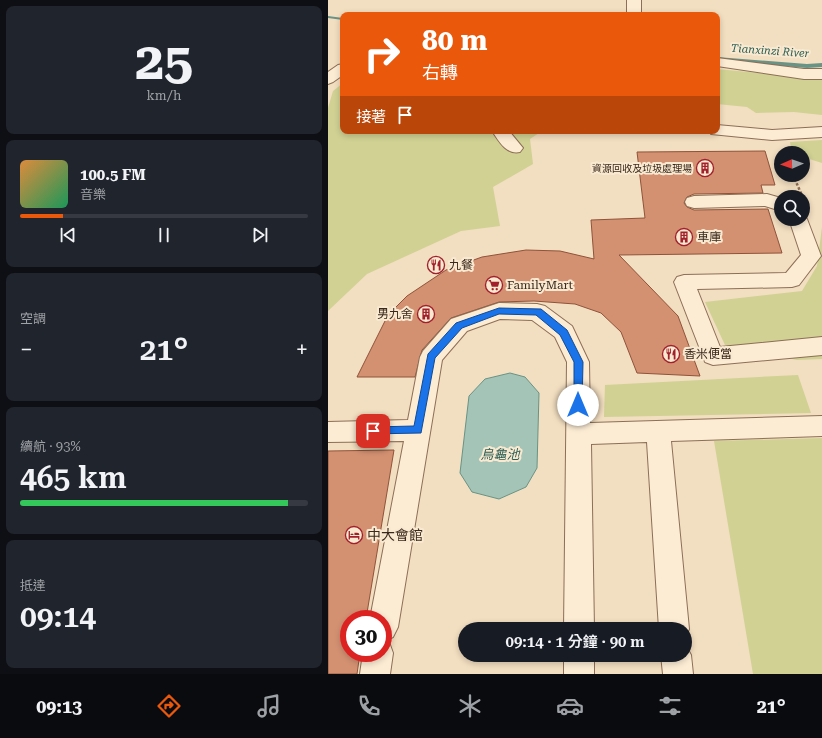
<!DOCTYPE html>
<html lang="zh-TW">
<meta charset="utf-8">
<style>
body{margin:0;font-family:"Roboto Serif","Noto Sans TC",serif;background:#20242c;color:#f1f3f6;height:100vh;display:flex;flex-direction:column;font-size:15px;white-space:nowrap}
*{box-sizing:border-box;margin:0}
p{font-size:13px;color:#9ea1a6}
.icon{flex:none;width:22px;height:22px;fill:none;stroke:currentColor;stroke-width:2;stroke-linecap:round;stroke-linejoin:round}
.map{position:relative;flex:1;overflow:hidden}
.side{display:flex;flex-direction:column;gap:6px;padding:6px;background:#0d0f14;width:328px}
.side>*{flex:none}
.banner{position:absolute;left:12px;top:12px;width:380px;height:122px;border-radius:8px;box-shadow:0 2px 6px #0003;background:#ea580c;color:#fff;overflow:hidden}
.needle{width:26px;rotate:268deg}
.tools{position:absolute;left:446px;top:146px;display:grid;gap:8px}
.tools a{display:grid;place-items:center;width:36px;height:36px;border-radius:50%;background:#171b24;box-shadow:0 2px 6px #0003;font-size:20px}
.speed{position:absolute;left:12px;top:610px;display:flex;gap:8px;font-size:20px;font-weight:700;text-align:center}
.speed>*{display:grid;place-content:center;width:52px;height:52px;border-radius:50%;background:#171b24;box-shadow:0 2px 6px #0003;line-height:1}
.speed .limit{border:6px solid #d22;background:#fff;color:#111}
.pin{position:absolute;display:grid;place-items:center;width:34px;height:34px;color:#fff;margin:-17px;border-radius:8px;box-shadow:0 2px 6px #0006}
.me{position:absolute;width:44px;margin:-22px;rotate:0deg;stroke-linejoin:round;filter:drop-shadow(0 0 3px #0008)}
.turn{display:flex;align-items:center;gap:14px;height:84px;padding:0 16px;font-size:18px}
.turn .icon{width:52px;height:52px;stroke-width:2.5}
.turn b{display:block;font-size:28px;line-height:34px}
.then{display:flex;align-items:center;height:38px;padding:0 16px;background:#0003;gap:8px;font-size:15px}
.big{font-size:30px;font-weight:600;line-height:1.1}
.side .card{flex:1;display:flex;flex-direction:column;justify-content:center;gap:6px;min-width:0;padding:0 14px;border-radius:8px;background:#20242c}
.side .dial{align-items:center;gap:0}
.dial b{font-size:52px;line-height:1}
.song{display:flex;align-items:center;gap:12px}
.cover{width:48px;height:48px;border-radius:6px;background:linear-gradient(135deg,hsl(30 70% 55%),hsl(150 70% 35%))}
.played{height:4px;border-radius:2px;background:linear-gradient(90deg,#ea580c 15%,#363941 15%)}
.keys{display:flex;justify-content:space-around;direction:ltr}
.heat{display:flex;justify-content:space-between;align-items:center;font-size:22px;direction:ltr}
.charge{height:6px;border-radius:3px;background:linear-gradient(90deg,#34c759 93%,#363941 0)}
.trip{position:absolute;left:130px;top:622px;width:234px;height:40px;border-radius:20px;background:#171b24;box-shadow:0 2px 6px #0003;font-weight:600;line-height:40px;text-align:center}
.tab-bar{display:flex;height:64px;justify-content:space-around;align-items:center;background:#090b0e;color:#9ea1a6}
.tab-bar .icon{width:28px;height:28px}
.tab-bar .current{color:#ea580c}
.tab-bar b{font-size:18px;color:#f1f3f6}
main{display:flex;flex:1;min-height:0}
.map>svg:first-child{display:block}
</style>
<main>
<section class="side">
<div class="card dial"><b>25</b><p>km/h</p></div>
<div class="card">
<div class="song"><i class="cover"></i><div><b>100.5 FM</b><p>音樂</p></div></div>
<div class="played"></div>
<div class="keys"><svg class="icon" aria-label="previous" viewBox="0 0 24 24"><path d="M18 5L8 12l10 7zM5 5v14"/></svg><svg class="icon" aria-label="pause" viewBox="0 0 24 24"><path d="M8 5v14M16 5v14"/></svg><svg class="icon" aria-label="next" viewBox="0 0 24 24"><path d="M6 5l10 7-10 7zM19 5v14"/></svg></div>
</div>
<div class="card"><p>空調</p>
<div class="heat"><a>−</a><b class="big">21°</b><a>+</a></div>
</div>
<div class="card"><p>續航 · 93%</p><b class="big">465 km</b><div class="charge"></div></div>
<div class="card"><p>抵達</p><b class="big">09:14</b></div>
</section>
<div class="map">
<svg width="494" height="674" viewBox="0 0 494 674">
<rect width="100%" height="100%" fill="#f2dec0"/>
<path fill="#d0d193" d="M389,69L494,79V115L466,112L428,113L419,107L389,104Z
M15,83V131H214L202,139L205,164L165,187L172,226L133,231L39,274L0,311V108L5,91Z
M494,140V163L475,157V153H464L462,142Z
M494,227V359L469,360L397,345L377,302L474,291L489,266Z
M470,375L483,413L276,417L277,385Z
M494,438V674H425L386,441Z"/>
<path fill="#a3c4b7" stroke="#699385" d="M182,373L197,377L211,393L209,468L198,487L171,499L144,492L132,473L141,396L157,379Z"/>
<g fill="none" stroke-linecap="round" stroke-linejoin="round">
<path fill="#699385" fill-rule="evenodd" d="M0,16L15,18V20L0,18Z
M389,57L479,64L494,63V67L479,68L389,61Z"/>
</g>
<path fill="#d49172" stroke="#8f5339" d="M437,151L447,185H433L435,193L366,194L359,197L356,203L359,207L366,210L440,209L454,253L291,255L350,316L372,376L309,373L293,332L273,313L247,304L206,301L171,302L123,318L94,350L87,377H29L60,315L79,296L118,270L154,257L198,250L232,251L266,259L263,220L317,218L309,152Z
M66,450L38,619H21V653H32L29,674H0V451Z"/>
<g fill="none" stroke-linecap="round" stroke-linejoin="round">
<g stroke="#8d6e56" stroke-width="2">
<path id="minor" d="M299,0H313V15H299Z
M389,58L476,69H494V79H476L389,66Z
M15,64V75L5,82L0,84V72L10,65Z
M389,125L444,130L494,127V137L444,140L383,134L381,131H389Z
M164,131H181L195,148L192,152C178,155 171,141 164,131Z
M439,194L453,198V211L437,206L366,208L359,206L357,202L359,198L366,196Z
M475,214L479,219L493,256L471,285L464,287L369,289L392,347L494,337V355L385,365L377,362L346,282L349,277L356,275L458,273L473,255L461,219H475Z
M171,303L209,304L217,306L244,326L261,362L262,423L494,416V436L343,441L361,629L357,638V629H331L319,442L263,444L266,629H236L239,362L227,337L204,320L172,319L139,331L114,360L70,627L65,637L57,641L61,642L65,653L62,674H32L35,653H55V619H42L76,441L0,442V422L80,420L92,357L95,351L123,319Z
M357,644L363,655L365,674H335L333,655H357Z
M236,655H266V674H236Z"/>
</g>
<path stroke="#8d6e56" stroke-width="2.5" stroke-dasharray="2.5 2" stroke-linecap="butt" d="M465,175L476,200"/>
<use href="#minor" fill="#fcecd4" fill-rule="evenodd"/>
</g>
<path fill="#1a73e8" stroke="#114b97" d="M171,308L213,309L239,330L255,362L254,408H247L246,405V362L232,335L208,315L171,314L134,328L107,358L93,433L41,434L40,431L41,428L45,427L86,426L100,354L128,323Z"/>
<defs>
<g id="building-ring" transform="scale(0.9)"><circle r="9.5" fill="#f9e9d0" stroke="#a2202d" stroke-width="1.5"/><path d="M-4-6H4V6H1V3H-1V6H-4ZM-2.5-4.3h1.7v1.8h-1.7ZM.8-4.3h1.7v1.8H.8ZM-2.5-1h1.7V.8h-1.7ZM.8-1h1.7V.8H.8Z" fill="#a2202d"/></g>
<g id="restaurant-ring" transform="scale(0.9)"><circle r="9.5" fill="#f9e9d0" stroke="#a2202d" stroke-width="1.5"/><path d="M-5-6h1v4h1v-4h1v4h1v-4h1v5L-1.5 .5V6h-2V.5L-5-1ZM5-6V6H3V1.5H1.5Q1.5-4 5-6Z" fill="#a2202d"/></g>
<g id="supermarket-ring" transform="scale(0.9)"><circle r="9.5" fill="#f9e9d0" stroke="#a2202d" stroke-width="1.5"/><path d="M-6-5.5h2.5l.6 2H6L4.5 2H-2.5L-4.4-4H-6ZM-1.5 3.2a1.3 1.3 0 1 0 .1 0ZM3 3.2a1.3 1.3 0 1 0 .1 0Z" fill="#a2202d"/></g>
<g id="hotel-ring" transform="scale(0.9)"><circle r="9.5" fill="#f9e9d0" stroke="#a2202d" stroke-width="1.5"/><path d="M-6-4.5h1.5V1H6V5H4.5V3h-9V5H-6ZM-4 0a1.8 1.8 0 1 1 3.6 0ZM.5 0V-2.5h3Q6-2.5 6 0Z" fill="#a2202d"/></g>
</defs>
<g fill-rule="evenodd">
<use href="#building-ring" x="377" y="168"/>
<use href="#building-ring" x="356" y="237"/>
<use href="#restaurant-ring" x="108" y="265"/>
<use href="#supermarket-ring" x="166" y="285"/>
<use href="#building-ring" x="98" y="314"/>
<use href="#restaurant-ring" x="343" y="354"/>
<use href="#hotel-ring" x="26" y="535"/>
</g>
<g text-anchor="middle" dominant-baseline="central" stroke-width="4" stroke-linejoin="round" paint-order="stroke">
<g font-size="10" fill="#3b281c" stroke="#f9e9d0" text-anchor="end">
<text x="364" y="168">資源回收及垃圾處理場</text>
</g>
<g font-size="11" font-style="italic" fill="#295d54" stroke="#f9e9d0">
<text transform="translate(442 51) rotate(4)">Tianxinzi River</text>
</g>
<g font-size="12" fill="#3b281c" stroke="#f9e9d0" text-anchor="start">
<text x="369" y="237">車庫</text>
<text x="121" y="265">九餐</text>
<text x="179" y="285">FamilyMart</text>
<text x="85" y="314" text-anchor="end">男九舍</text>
<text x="356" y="354">香米便當</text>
</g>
<g font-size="13" font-style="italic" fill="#295d54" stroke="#f9e9d0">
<text x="172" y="454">烏龜池</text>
</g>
<g font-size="14" fill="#3b281c" stroke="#f9e9d0" text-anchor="start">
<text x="39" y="535">中大會館</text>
</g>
</g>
</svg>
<div class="tools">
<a><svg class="needle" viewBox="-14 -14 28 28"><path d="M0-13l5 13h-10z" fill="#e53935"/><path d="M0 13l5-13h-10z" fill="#9ea1a6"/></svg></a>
<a><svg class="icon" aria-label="search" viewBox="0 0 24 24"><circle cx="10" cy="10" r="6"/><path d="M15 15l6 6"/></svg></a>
</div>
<div class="speed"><div class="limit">30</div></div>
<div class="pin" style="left:45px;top:431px;background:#d93025"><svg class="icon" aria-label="arrive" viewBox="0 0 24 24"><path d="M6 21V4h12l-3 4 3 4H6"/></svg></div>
<svg class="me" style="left:250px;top:405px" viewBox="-20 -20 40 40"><circle r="19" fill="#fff"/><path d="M0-13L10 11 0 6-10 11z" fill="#1a73e8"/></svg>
<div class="trip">09:14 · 1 分鐘 · 90 m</div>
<div class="banner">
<div class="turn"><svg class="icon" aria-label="right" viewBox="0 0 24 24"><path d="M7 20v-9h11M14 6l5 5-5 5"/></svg><div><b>80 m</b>右轉</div></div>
<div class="then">接著<svg class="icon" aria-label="arrive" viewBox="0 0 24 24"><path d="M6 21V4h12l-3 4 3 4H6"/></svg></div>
</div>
</div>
</main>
<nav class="tab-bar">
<b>09:13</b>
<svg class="icon current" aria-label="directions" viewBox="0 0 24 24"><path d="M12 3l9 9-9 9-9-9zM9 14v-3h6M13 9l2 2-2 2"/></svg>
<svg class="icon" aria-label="music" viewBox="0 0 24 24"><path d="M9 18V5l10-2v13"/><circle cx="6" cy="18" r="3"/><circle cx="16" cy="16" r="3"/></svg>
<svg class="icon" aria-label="phone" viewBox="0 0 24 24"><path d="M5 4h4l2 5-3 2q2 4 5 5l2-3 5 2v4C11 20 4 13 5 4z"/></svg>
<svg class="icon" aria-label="climate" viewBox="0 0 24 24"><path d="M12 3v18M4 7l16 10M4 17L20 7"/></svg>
<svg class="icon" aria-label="car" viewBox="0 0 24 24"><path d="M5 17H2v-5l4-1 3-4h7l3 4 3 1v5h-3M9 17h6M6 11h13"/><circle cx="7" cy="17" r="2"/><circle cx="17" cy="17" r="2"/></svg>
<svg class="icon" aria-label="filters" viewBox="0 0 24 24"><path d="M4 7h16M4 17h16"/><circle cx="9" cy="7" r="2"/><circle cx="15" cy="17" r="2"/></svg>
<b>21°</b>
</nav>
